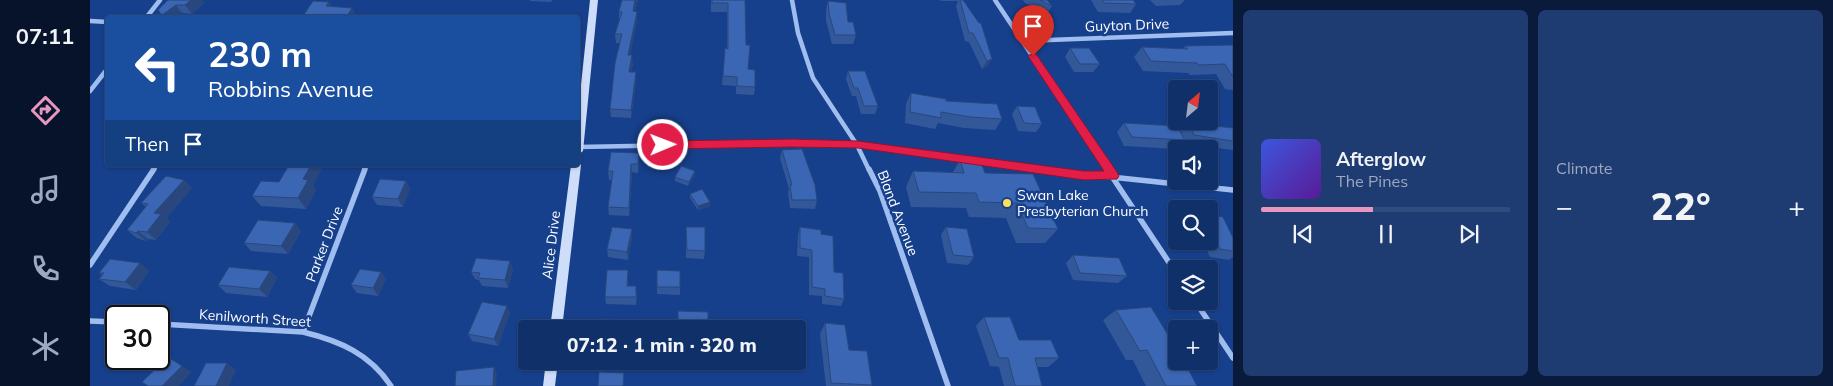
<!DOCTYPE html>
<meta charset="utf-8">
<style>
body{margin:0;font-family:Mulish,sans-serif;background:#1e3c71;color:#f1f3f6;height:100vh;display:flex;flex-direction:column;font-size:19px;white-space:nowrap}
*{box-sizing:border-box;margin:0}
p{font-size:16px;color:#9ca9c0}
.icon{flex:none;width:28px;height:28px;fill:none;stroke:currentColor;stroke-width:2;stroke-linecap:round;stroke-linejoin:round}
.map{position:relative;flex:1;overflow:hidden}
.details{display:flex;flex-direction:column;gap:10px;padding:10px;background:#091a3a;width:600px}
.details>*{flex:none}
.hud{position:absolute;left:15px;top:15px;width:475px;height:152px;border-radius:5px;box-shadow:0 1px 4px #0004,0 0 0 1px #304b7d;background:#1a4fa0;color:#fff;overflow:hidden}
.needle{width:32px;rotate:28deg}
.fabs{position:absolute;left:1078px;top:80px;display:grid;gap:10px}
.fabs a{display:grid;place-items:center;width:50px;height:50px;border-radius:5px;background:#103069;box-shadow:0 1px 4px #0004,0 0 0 1px #304b7d;font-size:25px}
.speed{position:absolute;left:15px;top:305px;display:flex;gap:10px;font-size:25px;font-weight:700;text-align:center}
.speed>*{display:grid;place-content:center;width:65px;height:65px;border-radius:50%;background:#103069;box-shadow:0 1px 4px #0004,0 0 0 1px #304b7d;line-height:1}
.speed .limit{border:2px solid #111;border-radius:8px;background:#fff;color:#111}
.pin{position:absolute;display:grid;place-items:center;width:42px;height:42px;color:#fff;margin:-51px -21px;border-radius:50% 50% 50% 0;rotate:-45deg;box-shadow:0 0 5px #0007}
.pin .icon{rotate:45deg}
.me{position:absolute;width:55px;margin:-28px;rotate:89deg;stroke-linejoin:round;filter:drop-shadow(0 0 4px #0008)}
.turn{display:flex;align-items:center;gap:18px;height:105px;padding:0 20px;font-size:22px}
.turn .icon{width:65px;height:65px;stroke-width:2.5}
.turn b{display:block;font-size:35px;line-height:42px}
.then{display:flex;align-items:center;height:48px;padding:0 20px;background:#0003;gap:10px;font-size:19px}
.big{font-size:38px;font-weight:800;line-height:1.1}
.details .tile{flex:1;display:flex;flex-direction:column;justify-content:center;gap:8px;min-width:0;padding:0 18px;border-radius:8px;background:#1e3c71}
.song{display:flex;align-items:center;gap:15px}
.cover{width:60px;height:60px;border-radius:8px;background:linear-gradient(135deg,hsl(230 70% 55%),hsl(270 70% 35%))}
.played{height:5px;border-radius:2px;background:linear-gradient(90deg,#e797bd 45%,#304b7d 45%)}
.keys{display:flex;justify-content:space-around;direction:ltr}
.heat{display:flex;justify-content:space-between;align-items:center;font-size:28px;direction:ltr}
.details .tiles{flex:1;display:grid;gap:10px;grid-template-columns:repeat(2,1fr)}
.trip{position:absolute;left:428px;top:320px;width:288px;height:50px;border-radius:5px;background:#103069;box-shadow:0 1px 4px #0004,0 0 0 1px #304b7d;font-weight:800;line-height:50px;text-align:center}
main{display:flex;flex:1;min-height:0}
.tab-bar{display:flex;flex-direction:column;width:90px;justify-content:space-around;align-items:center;background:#06132a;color:#9ca9c0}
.tab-bar .icon{width:35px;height:35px}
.tab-bar .current{color:#e797bd}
.tab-bar b{font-size:22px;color:#f1f3f6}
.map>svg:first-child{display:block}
</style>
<main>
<nav class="tab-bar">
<b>07:11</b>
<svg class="icon current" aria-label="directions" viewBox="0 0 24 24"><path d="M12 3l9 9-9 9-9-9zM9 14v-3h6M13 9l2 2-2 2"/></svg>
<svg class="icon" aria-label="music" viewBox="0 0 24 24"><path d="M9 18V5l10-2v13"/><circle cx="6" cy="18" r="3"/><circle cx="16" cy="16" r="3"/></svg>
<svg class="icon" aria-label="phone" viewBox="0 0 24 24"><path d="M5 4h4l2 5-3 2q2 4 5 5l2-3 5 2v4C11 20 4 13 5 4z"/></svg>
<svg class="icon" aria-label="climate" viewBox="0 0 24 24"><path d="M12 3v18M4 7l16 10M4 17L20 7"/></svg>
</nav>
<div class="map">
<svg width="1143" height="386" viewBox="0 0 1143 386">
<rect width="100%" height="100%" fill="#16408c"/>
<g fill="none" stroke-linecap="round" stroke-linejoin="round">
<path stroke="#a0bdef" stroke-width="4.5" d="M702,0L708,33L723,78L767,145L779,170
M905,0L1018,170
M56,18L70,0
M0,21L18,22
M933,41L1143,33
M0,91L18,68
M488,147L702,143L767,145L955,170
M63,170L66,165
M274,170L276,165"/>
<path stroke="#a0bdef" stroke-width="5.5" d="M779,169L790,191L858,386
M946,169L1143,190
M1017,169L1086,273
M0,265L64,169
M1105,301L1143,358
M0,321L26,322
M69,324L213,332C250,341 280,354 301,386
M213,332L275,169"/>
<path fill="#ceddfa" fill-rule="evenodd" d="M500,0H508L493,151L488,155V113Z
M488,162L491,165L472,329H460L481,165H488Z
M456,361H468L465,386H453Z"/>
</g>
<path fill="#33589a" d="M78,0H112L114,3L102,14L92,13L72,16L68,10Z
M440,0H462L461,2L440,1Z
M532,0H548L545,11L547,20L540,55L543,64L541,72L546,81L541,118L521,117L520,109L530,43H526L525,34L529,20V11Z
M621,0H655L656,45L658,69L665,87L664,95L646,94V86L632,85L635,48L637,49V12H621Z
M850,0H873L902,59L897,67L892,69L879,42L875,41L866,6L868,1H851Z
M933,0H957L962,6L957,14L935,3Z
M1001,0H1043L1046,4L1040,13L1008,12Z
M1060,0H1095L1090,5L1066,6Z
M738,1L758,22L766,35L763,44H742L736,21V10Z
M239,2L242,7L262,8L267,18H214L213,16Z
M1143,45V90L1135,89L1126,74L1100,75L1098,73L1053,71L1044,57L1052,47L1092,49L1095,46Z
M980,48L1010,64L1003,72H984L975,57Z
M758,71L788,106L785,114H771L766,96H762L756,79Z
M821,93L856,101L912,119L905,130L874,128L848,123L845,129L815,123L816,104Z
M927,106L952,124L946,132L928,131L922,114Z
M1109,121H1119L1125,126L1143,128V150L1096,144L1094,141L1087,149L1034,146L1027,132L1034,123L1093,138L1091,131L1099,123L1106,124Z
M692,150L727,200L725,209L700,208L698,193L699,189L690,158Z
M870,160L895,173L968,229L955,243H926L916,218L879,217L876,208L821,207L816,187L823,171L863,172Z
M549,162L548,173L542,172L539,216L519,215L518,207L522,180H519L518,171Z
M103,165H127L124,168Z
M605,175L598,186L585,181V177Z
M316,181L320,189L313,207L287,205L282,197Z
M223,186L226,190L216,209L171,206L162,196Z
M102,188L76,218L80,222L66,240L58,239L56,241L47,238L37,230L56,207L51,203Z
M600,194L620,202V206L608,210L600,198Z
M1119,215L1143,238V257L1139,260L1120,257L1113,241H1119Z
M205,223L211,231L198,254L161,251L154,243Z
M596,227L615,251L614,259L596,258Z
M710,227L731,234L754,299L751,306L732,304V296L719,295V257L707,256L708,235Z
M856,227L884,257L878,265L857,263L851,235Z
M542,229V237L538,260L518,257L517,249Z
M983,255L1037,276L1028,283L983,280L976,263Z
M423,269L418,288L392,286L389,280L385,279L381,272Z
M538,270V286L547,294L546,305L516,304L515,297Z
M567,270L590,287V295L567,294Z
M59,271L46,290L20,286L9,279L12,275L9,273Z
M180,271L187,278L177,297L136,293L128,285Z
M291,272L296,279L288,296L267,293L261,285Z
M1026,310L1107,386H1056L1043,360H1036L1013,320Z
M588,311L618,326V329H588Z
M420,313L408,346L382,341L378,334Z
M894,317L929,340L969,358L958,367H947L952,386H914L909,367L900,366L886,326Z
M735,323L759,350L782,385L781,386H736L730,334Z"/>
<path fill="#29477d" d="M101,0H112L114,3L102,14L95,5Z
M545,0H548L543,19V11Z
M239,2L246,14L236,6Z
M86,5L92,13L87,18H74L72,15Z
M262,8L267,18H256Z
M547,12V20L539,64L538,55Z
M542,55L543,64L539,81V72Z
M902,59L897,67L892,69L897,61Z
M546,72V81L541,118V110Z
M549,153V162L548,173V164Z
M541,164L542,172L539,216V208Z
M121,165H127L124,168Z
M221,165H234L223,186L226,190L216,209L208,198L213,179Z
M605,171V175L598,186L599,182Z
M94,180L102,188L76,218L80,222L66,240L57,232L64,213Z
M316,181L320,189L313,207L308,199Z
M620,202V206L608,210V206Z
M205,223L211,231L198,254L191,246Z
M542,229V237L538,260L537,252Z
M48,231L58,239L56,241L46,233Z
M420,261L423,269L418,288L415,280Z
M50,263L59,271L46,290L35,282Z
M180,271L187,278L177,297L169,289Z
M291,272L296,279L288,296L283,288Z
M417,306L420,313L408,346L404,339Z
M137,363L146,370L139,386H126Z
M92,366L102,372L89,386H72Z
M404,367L407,373L406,386H403Z"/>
<path fill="#3b66b3" stroke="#29477d" d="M78,0H101L95,5H86L72,15L68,10Z
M532,0H545L543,11L547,12L538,55H542L539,72H546L541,110L520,109L525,63L532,34H525L532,12L529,11Z
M622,0H655L656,45H660L658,69L665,70V87L647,86V77L633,76L635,48L638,49V3H622Z
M870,0H873L889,23H891L902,59L897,61L883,33H879Z
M950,0H957L962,6Z
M1012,0H1043L1046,4L1014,3Z
M223,1L239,2L236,6L262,8L256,18L213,16Z
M738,1L756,3L758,22H763L766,35H745L739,13Z
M69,16L82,18H67Z
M1143,45V77L1135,64L1109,65L1107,63L1061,61L1052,47L1098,49L1095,46Z
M980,48H999L1010,64H990Z
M758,71H775L788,106H774L768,88H764Z
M821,93L856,99V101L907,104L912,119L880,117L851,112V118L820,112Z
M927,106L945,107L952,124L934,123Z
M1111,121L1124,122L1125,126L1143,128V141L1104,135L1099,123L1112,125Z
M1034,123L1087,126L1095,140L1042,137Z
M712,149L725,185L727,200H702L700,185H702L692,150Z
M521,152L549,153L548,164H541L539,208L518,207L523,171H518Z
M870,160H890L895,173L943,174L968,229L938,228L927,203L889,202L886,193L829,192L823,171L874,173Z
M199,165H221L213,179L218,180L208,198L162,196L171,181L189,182Z
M591,166L605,171L599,182L585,177Z
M76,176L94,180L64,213L71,214L57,232L48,231L46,233L37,230L58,204L51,203Z
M290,179L316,181L308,199L282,197Z
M612,189L620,202L608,206L600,194Z
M1119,215L1133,217L1143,238V251L1130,249L1122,231H1119Z
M168,220L205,223L191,246L154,243Z
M522,227L542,229L537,252L517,249Z
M596,227H615V251L597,250Z
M710,227L731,230V234L743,236L744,272L753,273L754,299L735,296V289L722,287V250L710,248Z
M856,227L877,229L884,257L863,255Z
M983,255L1029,258L1037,276L990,273Z
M386,258L420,261L415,280L388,278L390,273L381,272Z
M20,259L50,263L35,282L9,279L14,273H9Z
M139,267L180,271L169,289L128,285Z
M270,269L291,272L283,288L261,285Z
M517,270H538L537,286H546V297H515Z
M567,270L590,271V287H567Z
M392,302L417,306L404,339L378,334Z
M1061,307L1086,348V361H1094L1107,386H1076L1057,350L1050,351L1026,310Z
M588,311L618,312V326L588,325Z
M894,317H920L929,340H961L969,358H945L952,386H925L918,358H909Z
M514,319L540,320L539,329H513Z
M735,323L755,325L759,350L777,351L782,385L741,383Z
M78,357L92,366L72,386H58L52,382Z
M116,363H137L126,386H104Z
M404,367L403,386H365L366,371Z
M509,372L534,373L533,386H508Z"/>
<path fill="#e11d48" stroke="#92132f" d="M943,53L946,54L1027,172L1029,176L1027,179L994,180L768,148L702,147L573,149L568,145L573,141L702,139L768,141L994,171H1014L938,56Z"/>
<circle fill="#ffde5e" stroke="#16408c" stroke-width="2" cx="917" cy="203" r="5"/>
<g text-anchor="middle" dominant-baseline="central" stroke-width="5" stroke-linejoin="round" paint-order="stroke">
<g font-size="14" fill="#fff" stroke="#16408c">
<text transform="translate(1037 25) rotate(-2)">Guyton Drive</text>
<text transform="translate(808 213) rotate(69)">Bland Avenue</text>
<text transform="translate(234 244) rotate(-69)">Parker Drive</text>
<text transform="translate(461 245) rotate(-83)">Alice Drive</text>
<text transform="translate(165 318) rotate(4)">Kenilworth Street</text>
</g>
<g font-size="14" fill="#fff" stroke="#16408c" text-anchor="start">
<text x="927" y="195">Swan Lake<tspan x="927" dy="16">Presbyterian Church</tspan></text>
</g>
</g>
</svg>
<div class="fabs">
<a><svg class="needle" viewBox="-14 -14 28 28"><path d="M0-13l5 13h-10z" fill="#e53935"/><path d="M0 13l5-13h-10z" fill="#9ca9c0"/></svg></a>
<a><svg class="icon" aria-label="sound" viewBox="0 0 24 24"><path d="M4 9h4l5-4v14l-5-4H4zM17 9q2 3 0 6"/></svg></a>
<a><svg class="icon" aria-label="search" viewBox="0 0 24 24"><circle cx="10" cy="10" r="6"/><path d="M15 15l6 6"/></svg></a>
<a><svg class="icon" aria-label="layers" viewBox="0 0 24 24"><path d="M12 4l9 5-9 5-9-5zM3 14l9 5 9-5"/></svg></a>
<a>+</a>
</div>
<div class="speed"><div class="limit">30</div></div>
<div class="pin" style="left:943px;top:56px;background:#d93025"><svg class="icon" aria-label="arrive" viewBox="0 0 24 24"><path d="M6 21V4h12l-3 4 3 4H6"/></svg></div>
<svg class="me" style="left:573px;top:145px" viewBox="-20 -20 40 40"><circle r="17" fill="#e11d48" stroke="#fff" stroke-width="3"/><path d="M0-11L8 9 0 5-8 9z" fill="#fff"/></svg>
<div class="trip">07:12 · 1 min · 320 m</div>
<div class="hud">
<div class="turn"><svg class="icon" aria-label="left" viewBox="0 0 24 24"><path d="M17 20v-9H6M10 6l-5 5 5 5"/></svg><div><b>230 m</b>Robbins Avenue</div></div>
<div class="then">Then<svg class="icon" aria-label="arrive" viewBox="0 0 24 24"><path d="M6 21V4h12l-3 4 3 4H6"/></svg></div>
</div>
</div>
<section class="details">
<div class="tiles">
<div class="tile">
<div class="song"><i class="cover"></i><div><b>Afterglow</b><p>The Pines</p></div></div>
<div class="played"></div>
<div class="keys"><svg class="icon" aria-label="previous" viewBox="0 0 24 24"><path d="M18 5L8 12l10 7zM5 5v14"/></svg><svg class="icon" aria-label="pause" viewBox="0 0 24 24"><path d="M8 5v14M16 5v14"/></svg><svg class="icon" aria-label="next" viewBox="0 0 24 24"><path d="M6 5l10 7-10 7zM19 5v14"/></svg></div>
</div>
<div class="tile"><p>Climate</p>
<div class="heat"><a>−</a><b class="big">22°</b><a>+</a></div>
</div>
</div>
</section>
</main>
